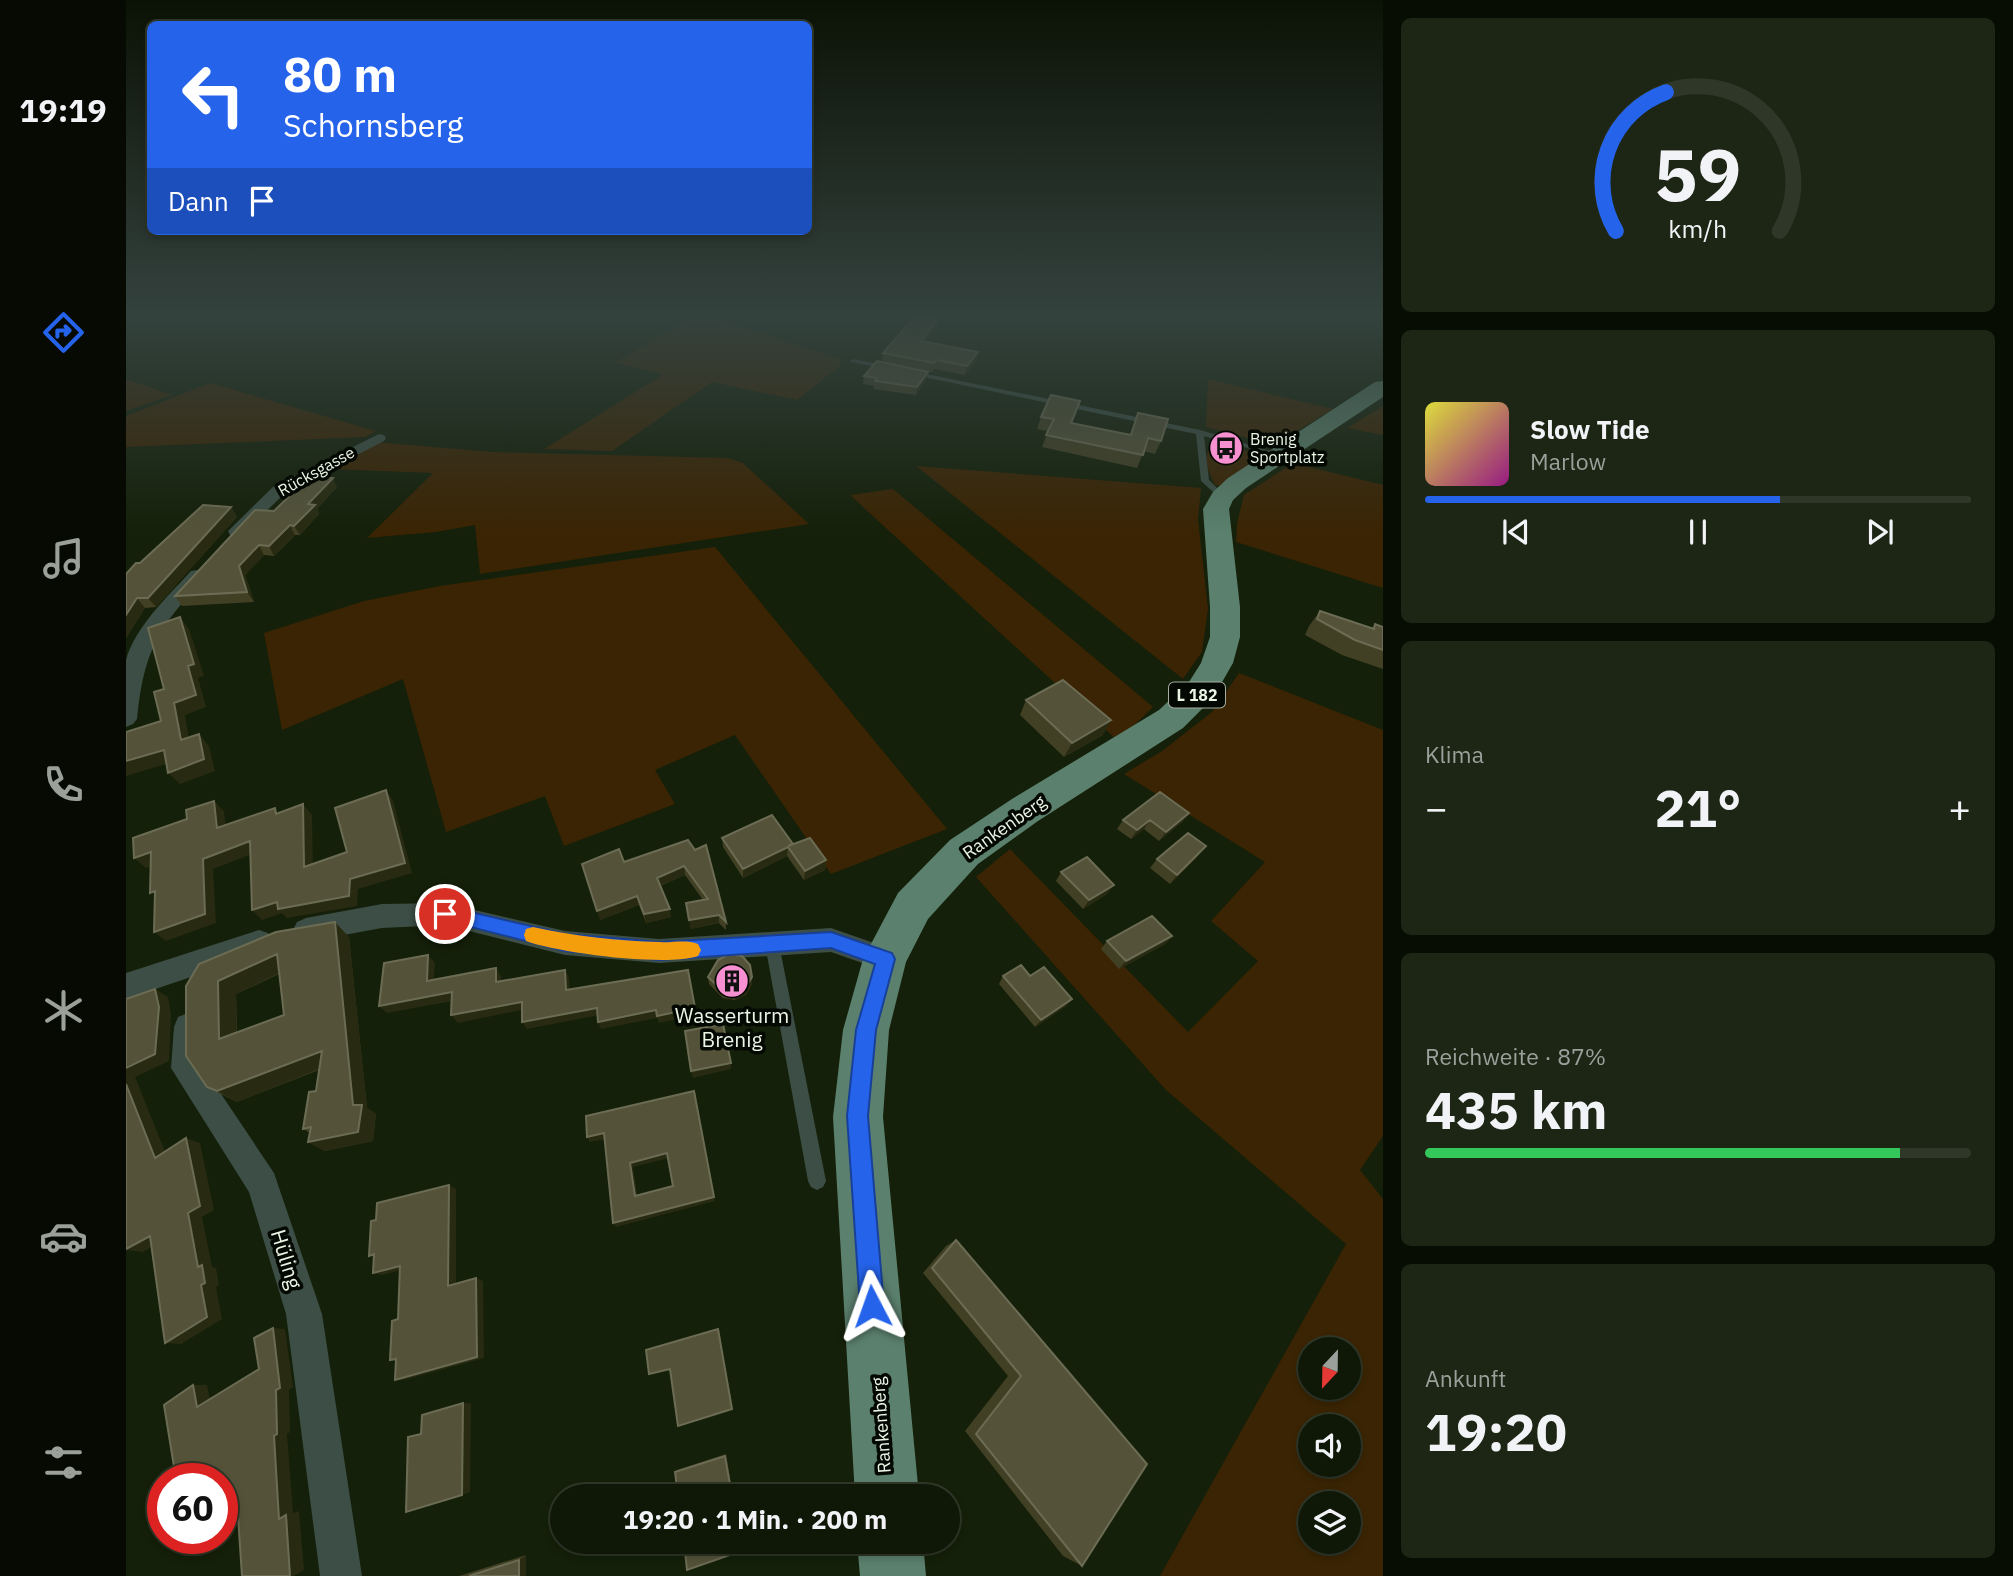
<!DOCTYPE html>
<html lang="de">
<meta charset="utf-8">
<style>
body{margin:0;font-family:"IBM Plex Sans",sans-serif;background:#1d2515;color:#f1f3f6;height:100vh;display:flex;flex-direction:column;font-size:26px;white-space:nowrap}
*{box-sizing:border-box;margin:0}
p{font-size:23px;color:#9ba09b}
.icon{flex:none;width:38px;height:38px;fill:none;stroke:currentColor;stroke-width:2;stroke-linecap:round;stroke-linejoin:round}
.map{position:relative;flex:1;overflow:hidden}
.side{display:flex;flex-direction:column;gap:18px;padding:18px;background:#080d04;width:630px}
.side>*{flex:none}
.banner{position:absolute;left:21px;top:21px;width:665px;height:214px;border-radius:10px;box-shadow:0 4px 10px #0003,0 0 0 2px #2f3728;background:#2563eb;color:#fff;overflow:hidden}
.needle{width:46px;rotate:202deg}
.tools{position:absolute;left:1172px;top:1337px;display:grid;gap:14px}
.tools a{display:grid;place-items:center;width:63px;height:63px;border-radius:50%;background:#0f1807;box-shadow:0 4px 10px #0003,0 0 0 2px #2f3728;font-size:35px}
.speed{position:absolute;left:21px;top:1463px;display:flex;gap:14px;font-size:35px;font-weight:700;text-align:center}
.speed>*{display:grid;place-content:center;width:91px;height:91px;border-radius:50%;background:#0f1807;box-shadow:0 4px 10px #0003,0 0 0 2px #2f3728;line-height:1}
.speed .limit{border:10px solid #d22;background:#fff;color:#111}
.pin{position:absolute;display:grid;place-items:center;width:60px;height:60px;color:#fff;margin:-30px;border:4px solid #fff;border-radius:50%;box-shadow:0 2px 7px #0007}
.me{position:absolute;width:77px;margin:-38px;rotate:356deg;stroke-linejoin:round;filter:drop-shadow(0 0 5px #0008)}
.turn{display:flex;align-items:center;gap:24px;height:147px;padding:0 21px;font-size:32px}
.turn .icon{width:91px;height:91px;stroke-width:2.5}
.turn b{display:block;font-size:49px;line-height:60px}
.then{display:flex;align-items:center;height:66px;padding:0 21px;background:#0003;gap:14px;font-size:26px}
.big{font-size:52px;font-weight:700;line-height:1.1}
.side .tile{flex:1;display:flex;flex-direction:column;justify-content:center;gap:10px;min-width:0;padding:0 24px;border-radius:10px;background:#1d2515}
.side .dial{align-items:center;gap:0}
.dial svg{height:182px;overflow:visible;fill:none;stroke:#2f3728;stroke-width:7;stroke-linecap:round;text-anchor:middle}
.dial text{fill:#f1f3f6;stroke:none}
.song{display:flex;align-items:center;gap:21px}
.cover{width:84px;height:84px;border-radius:10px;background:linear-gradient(135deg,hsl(60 70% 55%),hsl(310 70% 35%))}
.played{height:7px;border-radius:4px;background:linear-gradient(90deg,#2563eb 65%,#2f3728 65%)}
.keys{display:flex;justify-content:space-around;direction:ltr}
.heat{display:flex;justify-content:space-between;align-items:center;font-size:38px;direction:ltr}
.charge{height:10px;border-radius:5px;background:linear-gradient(90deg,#34c759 87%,#2f3728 0)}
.trip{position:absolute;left:424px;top:1484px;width:410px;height:70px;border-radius:35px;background:#0f1807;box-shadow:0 4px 10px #0003,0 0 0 2px #2f3728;font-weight:700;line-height:70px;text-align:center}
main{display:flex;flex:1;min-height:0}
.dock{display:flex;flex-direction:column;width:126px;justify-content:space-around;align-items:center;background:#060a03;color:#9ba09b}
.dock .icon{width:49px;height:49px}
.dock .current{color:#2563eb}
.dock b{font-size:32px;color:#f1f3f6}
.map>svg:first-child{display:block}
</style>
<main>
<nav class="dock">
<b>19:19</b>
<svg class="icon current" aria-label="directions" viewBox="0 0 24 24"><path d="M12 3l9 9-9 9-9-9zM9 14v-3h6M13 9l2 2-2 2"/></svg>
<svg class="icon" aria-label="music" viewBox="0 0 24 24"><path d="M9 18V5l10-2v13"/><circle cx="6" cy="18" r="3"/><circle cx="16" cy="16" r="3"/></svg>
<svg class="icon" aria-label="phone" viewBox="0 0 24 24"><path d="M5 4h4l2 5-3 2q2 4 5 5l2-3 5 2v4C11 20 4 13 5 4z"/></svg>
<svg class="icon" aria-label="climate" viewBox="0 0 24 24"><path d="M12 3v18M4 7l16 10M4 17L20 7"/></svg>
<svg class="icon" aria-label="car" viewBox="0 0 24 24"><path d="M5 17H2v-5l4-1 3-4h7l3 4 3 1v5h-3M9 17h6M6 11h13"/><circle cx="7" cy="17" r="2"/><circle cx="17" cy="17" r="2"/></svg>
<svg class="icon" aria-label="filters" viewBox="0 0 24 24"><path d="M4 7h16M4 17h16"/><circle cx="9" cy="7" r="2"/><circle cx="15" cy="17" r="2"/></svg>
</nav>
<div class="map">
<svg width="1257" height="1576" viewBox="0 0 1257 1576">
<rect width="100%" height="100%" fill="#142009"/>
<path fill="#3a2403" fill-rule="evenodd" d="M574,313L714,359L715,365L671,400L586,382L486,451L418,449L538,374L488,363Z
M0,379L46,395L0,411Z
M1082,379L1207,409L1148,445L1080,427Z
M84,383L250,431L239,437L0,447V416Z
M1257,406V435L1221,428Z
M249,442L366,452L602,458L617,463L683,524L354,574L349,525L310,532L241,538L307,473L204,469Z
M1091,444L1125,452L1132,460L1097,486L1089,485C1082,471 1073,452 1091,444Z
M1167,463L1257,485V588L1110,542L1111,523L1118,495Z
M790,466L1075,488L1072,519L1082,609L1076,652L1057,679Z
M767,489L1027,707L992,741L724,495Z
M589,547L821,829L705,874L609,735L529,770L549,804L438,846L419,796L320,832L277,679L156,730L138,633L238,601L314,586Z
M1113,673L1257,730V1136L1234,1170L1257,1199V1576H1034L1220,1244L1040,1090L850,877L884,849L1062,1032L1132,961L1085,921L1139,862L998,774L1036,751L1086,712ZM1185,1349H1223V1388H1185ZM1185,1426H1223V1465H1185ZM1185,1503H1223V1542H1185Z"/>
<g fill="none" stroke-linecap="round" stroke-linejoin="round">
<path fill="#3c4e45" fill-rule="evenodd" d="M727,359L764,366L767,368L764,370L725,362L724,361Z
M786,371L1074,430L1158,455L1154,457L1078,436L1083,480L1100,497L1096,500L1075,481L1070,434L784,374L783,373Z
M646,937L651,939L653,944L700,1181L697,1187L691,1190L685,1187L682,1181L639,944L641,939Z"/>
<path fill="#3c4e45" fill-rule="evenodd" d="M253,434L258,435L260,438L258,441L160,492L116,535H104L102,531L148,486Z
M71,570L80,575C70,588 58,600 48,613C22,646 15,678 11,719L7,724L0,727C0,706 0,680 0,660C9,627 42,596 65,571Z
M319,903L439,931L533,939L705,928L768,950L772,959L768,968L759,971L705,952L533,963L439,955L319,925L256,928L180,942L171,938L167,930L171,922L180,918L256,904Z
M133,930L142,933L146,942L142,951L0,999V973Z
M62,1013L72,1017L76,1027L75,1064L148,1173L196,1314L236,1576H194L160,1314L123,1192L45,1068L48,1027L52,1017Z"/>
<path fill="#5b806d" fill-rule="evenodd" d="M1257,381V397L1120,488L1107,500L1103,509L1114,607V637L1107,663L1087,698L1057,728L912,821L852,864L802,919L780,962L763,1030L757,1117L793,1496H729L707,1117L717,1030L737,959L772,893L824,840L886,799L1033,710L1063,682L1075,663L1084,637V607L1077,509L1087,492L1102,478L1249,382Z
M731,1542H797L800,1576H734Z"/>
</g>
<path fill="#424024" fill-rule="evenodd" d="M812,326L800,342L852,352L850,361L839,375L808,369L806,372L756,362L757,353Z
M802,372L800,380L790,395L748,389V386L737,384L738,376Z
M950,413L946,423L1004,435L1012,413L1035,441L1029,454L1018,451L1011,468L916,447L922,431L911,429L915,417Z
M211,487L191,509L193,514L174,535H169L148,556L138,555L119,575L128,602L56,606L49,596L148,511Z
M105,507L111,517L30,607L19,608L0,638L14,563Z
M1194,611L1246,628L1249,624L1257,627V669L1216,655L1179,635L1183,626Z
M900,700L977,735L938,757L894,715Z
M1063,813L1056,822L1033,841L1018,829L1005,839L991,829L997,820Z
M596,838L667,844L700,860L699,870L678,880L661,856L617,878L597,847Z
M569,850L600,922V930L593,923L565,929L560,903L577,900L559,875L534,886L545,917L520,923L513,905L474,920L498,862Z
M1072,856L1044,884L1024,868L1031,859Z
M935,872L981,894L957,909L930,881Z
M1046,936L1039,944L993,969L975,949L981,941Z
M223,937L241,1108L250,1114L247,1141L199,1151L182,1142L184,1133L177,1129L190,1091L193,1070L111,1102L81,1087L60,986ZM153,974L158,1015L111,1033L110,994Z
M877,976H904L940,1006L909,1027L873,984Z
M582,977H626V984L620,995L609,1000L597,998L583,984Z
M830,1240L1021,1464L956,1566L937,1556L839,1431L882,1376L797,1273L820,1246Z
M600,1454L607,1496L549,1472L551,1470Z
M400,1555V1576H333Z"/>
<path fill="#282b11" d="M814,317L812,326L793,350L795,341Z
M852,352L850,361L839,375L841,366Z
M802,372L800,380L790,395L791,387Z
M207,478L211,487L191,509L193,514L174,535L168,526L182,504Z
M105,507L111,517L30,607L22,598Z
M164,525L169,535L148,556L143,546Z
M133,545L138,555L119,575L128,602L121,592L113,566Z
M11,598L19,608L0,638V615Z
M54,617L63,629L78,676L72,678L80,707L59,715L65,752L55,740L48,703L62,666Z
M985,720L977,735L938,757L946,743Z
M73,734L83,746L89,771L54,784L42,773Z
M38,750L50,761L0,776V761Z
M260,790L267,801L286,873L232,889L231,906L161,918L156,913L136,920L126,910L224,879Z
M88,801L98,811L101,839L91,828Z
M177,804L186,815L187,877L178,867Z
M1063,813L1056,822L1033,841L1040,832Z
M1024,820L1018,829L1005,839L1011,830Z
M124,841L134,851L87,869L90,923L40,941L28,932L77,859Z
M1080,846L1072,856L1044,884L1051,875Z
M662,847L661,856L617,878V869Z
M25,852L37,862L20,868L8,858Z
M700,860L699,870L678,880L679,871Z
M558,866L559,875L533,886L531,878Z
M988,885L981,894L957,909L963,900Z
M511,896L513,905L474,920L471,911Z
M544,909L545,917L520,923L518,914Z
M593,915V923L565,929L563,920Z
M209,922L223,937L241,1108L250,1114L247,1141L199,1151L182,1142L227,1105Z
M1046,936L1039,944L993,969L1000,961Z
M151,954L166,967L110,994L111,1051L93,1039L92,981Z
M302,955L309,963L307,988L301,981Z
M370,968L375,976V990L370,982Z
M439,970L443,978L444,998L440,990Z
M626,977V984L620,995L609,1000V993Z
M29,989L42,997L45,1015L43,1061L9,1077L44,1164L29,1158L0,1084V1068Z
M326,992L332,1000L261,1013L253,1006Z
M946,999L940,1006L909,1027L915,1020Z
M396,1002L400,1009L332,1023L325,1015Z
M471,1008L474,1015L401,1029L396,1022Z
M569,1008L570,1015L533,1023L531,1018L475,1029L472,1022L530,1010Z
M196,1051L211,1062L111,1102L91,1091Z
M605,1063V1069L567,1078L565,1071Z
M569,1097L589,1201L490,1227L487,1223L588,1197Z
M478,1133L481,1139L464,1142L461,1137Z
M60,1138L74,1143L88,1210L76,1217L86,1267L90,1268L93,1285L90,1287L96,1319L55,1344L39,1343L62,1213Z
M541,1153L543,1158L507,1167L512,1200L509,1196L504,1163Z
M323,1185L330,1189V1288L322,1286Z
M24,1236L39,1239L17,1252L0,1250V1244Z
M274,1266L283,1268L256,1275L247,1273Z
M350,1278L357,1281L358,1358L278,1380H269Z
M147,1328L159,1329L167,1387L163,1390L164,1432L161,1434L167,1513L173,1511L178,1570L168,1576H164L153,1519L148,1436Z
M592,1329L607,1408L606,1409Z
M67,1385H81L85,1406L71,1407Z
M337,1403H345L344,1492L336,1495Z
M600,1454L607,1496H606L599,1456Z
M127,1512L96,1529V1525L112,1516Z
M400,1555V1576H393V1560Z"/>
<path fill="#545339" stroke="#6c6c54" stroke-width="2" fill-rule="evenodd" d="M792,313L814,317L795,341L852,352L841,366L810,360L808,363L757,353Z
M751,361L802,372L791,387L749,381L751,378L738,376Z
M925,395L954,401L945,423L1005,435L1012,413L1042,419L1035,441L1022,438L1017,455L920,435L928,419L915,417Z
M184,476L207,478L182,504L189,505L168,526L164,525L143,546L133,545L113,566L121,592L49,596L129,510L148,511Z
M77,505L105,507L22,598H11L0,615V574L10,563H14Z
M1194,611L1248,629L1249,624L1257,627V650L1229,640L1191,619Z
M54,617L68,664L62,666L70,695L48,703L55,740L73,734L78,759L42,773L38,750L0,761V732L35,721L28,692L38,689L22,628Z
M937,680L985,720L946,743L900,700Z
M260,790L279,863L224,879L223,896L152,909L151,902L126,910L124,841L77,859L79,914L28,932L29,891L24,893L25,852L8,858L7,838L61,819L60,810L88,801L91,828L149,808L150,814L177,804L178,867L221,852L209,808Z
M1034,792L1063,813L1040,832L1024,820L1011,830L997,820Z
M646,815L667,844L662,846L684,838L700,860L679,871L662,847L617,869L596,838Z
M1062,833L1080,846L1051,875L1031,859Z
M562,840L569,850L580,845L600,922L593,915L563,920L560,903L582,899L558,866L531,878L544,909L518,914L511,896L471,911L456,864L493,849L498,862Z
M961,857L988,885L963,900L935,872Z
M1026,916L1046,936L1000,961L981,941Z
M209,922L227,1105H236L232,1132L182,1142L185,1127L177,1129L183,1092L190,1091L196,1051L91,1091L81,1087L60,1056V986L73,964L150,932ZM151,954L158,1015L93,1039L92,981Z
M603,954L616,956L624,965L626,977L620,987L609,993L596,990L582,977L592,960Z
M302,955L301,981L370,968V982L439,970L440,990L562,970L569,1008L531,1016L530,1010L472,1022L471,1008L396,1022V1002L325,1015L326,992L253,1006L258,963Z
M895,965L904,976L918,967L946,999L915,1020L877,976Z
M29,989L33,1007L29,1054L0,1068V999Z
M597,1024L605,1063L565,1071L559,1031Z
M0,1084L29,1158L60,1138L74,1206L62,1213L72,1267L76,1265L79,1283L75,1285L81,1317L39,1343L24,1236L0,1249Z
M568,1091L588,1197L487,1223L478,1133L461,1137L460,1116ZM541,1153L547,1186L509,1196L504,1163Z
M323,1185L322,1286L350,1278L351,1357L269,1380L270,1359L264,1360L266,1321L272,1319L274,1266L247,1273L248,1254L243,1256L245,1221L250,1220L251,1203Z
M830,1240L1021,1464L956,1566L850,1434L895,1376L806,1268Z
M147,1328L154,1388L150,1390L151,1434L148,1436L153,1519L160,1515L164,1576H116L112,1516L96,1525V1479H50L38,1405L67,1385L71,1407L133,1369L128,1338Z
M592,1329L606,1409L552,1426L544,1369L523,1374L520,1350Z
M337,1403L336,1495L280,1512L282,1437L295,1434L296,1415Z
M599,1456L606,1496H552L549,1472Z
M558,1542H614L615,1551L561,1570Z
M393,1560V1576H343Z"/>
<linearGradient id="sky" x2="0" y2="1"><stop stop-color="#0b1205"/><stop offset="0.59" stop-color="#34423e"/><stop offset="1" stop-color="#34423e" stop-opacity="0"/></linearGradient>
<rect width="1257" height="533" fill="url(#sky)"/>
<path fill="#2563eb" stroke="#184099" stroke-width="2" d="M319,906L439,934L533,942L705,932L766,953L769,959L750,1030L742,1116L758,1306L755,1315L746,1319L738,1315L734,1306L721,1116L730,1030L749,964L705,948L533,960L439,951L313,919L310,914L313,908Z"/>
<path fill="#f59e0b" d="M407,927C448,936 491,941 534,942C546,943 560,939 572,944L575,950L572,956C541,967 432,953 400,941L398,935L400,929Z"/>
<defs>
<g id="bus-disc" transform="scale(1.75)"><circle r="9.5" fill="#f690d0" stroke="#040802"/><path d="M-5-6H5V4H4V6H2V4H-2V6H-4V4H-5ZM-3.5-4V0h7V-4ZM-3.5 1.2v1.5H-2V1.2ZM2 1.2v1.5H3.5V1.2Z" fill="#111"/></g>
<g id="building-disc" transform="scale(1.75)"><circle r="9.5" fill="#f690d0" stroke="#040802"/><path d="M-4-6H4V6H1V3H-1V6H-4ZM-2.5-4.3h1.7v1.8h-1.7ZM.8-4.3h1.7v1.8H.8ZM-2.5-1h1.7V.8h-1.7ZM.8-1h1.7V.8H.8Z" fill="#111"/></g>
</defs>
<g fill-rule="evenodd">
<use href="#bus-disc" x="1100" y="448"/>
<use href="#building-disc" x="606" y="981"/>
</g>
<g text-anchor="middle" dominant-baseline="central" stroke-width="7" stroke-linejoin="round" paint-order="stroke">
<g font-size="16" fill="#ebf4e5" stroke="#040802" text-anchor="start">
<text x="1124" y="439">Brenig<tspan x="1124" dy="18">Sportplatz</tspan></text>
</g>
<g font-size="16" fill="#ebf4e5" stroke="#040802">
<text transform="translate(190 471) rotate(-29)">Rücksgasse</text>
</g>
<rect fill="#040802" stroke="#a6ada1" stroke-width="2" x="1043" y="682.5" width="56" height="25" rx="5"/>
<g font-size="16" font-weight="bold" fill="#ebf4e5">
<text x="1071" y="695">L 182</text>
</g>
<g font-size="18" fill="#ebf4e5" stroke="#040802">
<text transform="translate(878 827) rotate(-35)">Rankenberg</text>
<text transform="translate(755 1425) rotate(-94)">Rankenberg</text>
</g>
<g font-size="21" fill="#ebf4e5" stroke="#040802">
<text x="606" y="1015">Wasserturm<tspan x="606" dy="24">Brenig</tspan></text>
</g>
<g font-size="21" fill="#ebf4e5" stroke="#040802">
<text transform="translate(161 1259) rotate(73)">Hüling</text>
</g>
</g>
</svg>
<div class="tools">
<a><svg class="needle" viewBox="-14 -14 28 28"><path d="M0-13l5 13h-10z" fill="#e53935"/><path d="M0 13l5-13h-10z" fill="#9ba09b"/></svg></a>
<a><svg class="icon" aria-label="sound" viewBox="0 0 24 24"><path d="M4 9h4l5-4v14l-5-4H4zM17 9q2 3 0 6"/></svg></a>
<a><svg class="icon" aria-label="layers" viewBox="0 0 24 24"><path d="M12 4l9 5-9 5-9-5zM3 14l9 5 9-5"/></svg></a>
</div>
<div class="speed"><div class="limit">60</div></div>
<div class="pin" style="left:319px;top:914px;background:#d93025"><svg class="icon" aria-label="arrive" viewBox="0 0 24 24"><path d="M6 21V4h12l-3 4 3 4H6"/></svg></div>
<svg class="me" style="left:746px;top:1306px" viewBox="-20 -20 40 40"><path d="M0-17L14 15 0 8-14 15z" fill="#2563eb" stroke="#fff" stroke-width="4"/></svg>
<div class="trip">19:20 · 1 Min. · 200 m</div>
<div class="banner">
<div class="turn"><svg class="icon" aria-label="left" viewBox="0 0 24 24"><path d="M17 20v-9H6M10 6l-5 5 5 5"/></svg><div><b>80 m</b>Schornsberg</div></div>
<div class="then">Dann<svg class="icon" aria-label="arrive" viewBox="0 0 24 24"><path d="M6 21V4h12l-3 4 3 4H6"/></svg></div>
</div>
</div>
<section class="side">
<div class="tile dial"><svg viewBox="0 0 100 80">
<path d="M14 69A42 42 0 1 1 86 69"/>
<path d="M14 69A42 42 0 0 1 36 8" stroke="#2563eb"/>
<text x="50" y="56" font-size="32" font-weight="700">59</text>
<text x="50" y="72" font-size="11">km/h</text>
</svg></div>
<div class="tile">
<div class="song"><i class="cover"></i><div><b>Slow Tide</b><p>Marlow</p></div></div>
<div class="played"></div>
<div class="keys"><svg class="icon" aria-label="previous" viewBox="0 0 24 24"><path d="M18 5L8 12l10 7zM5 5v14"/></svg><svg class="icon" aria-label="pause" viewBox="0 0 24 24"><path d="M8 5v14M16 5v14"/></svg><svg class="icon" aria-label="next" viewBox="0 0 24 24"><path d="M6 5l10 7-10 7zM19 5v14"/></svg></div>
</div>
<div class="tile"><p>Klima</p>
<div class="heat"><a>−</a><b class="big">21°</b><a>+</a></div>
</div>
<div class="tile"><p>Reichweite · 87%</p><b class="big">435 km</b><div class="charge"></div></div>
<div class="tile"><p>Ankunft</p><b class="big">19:20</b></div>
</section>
</main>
